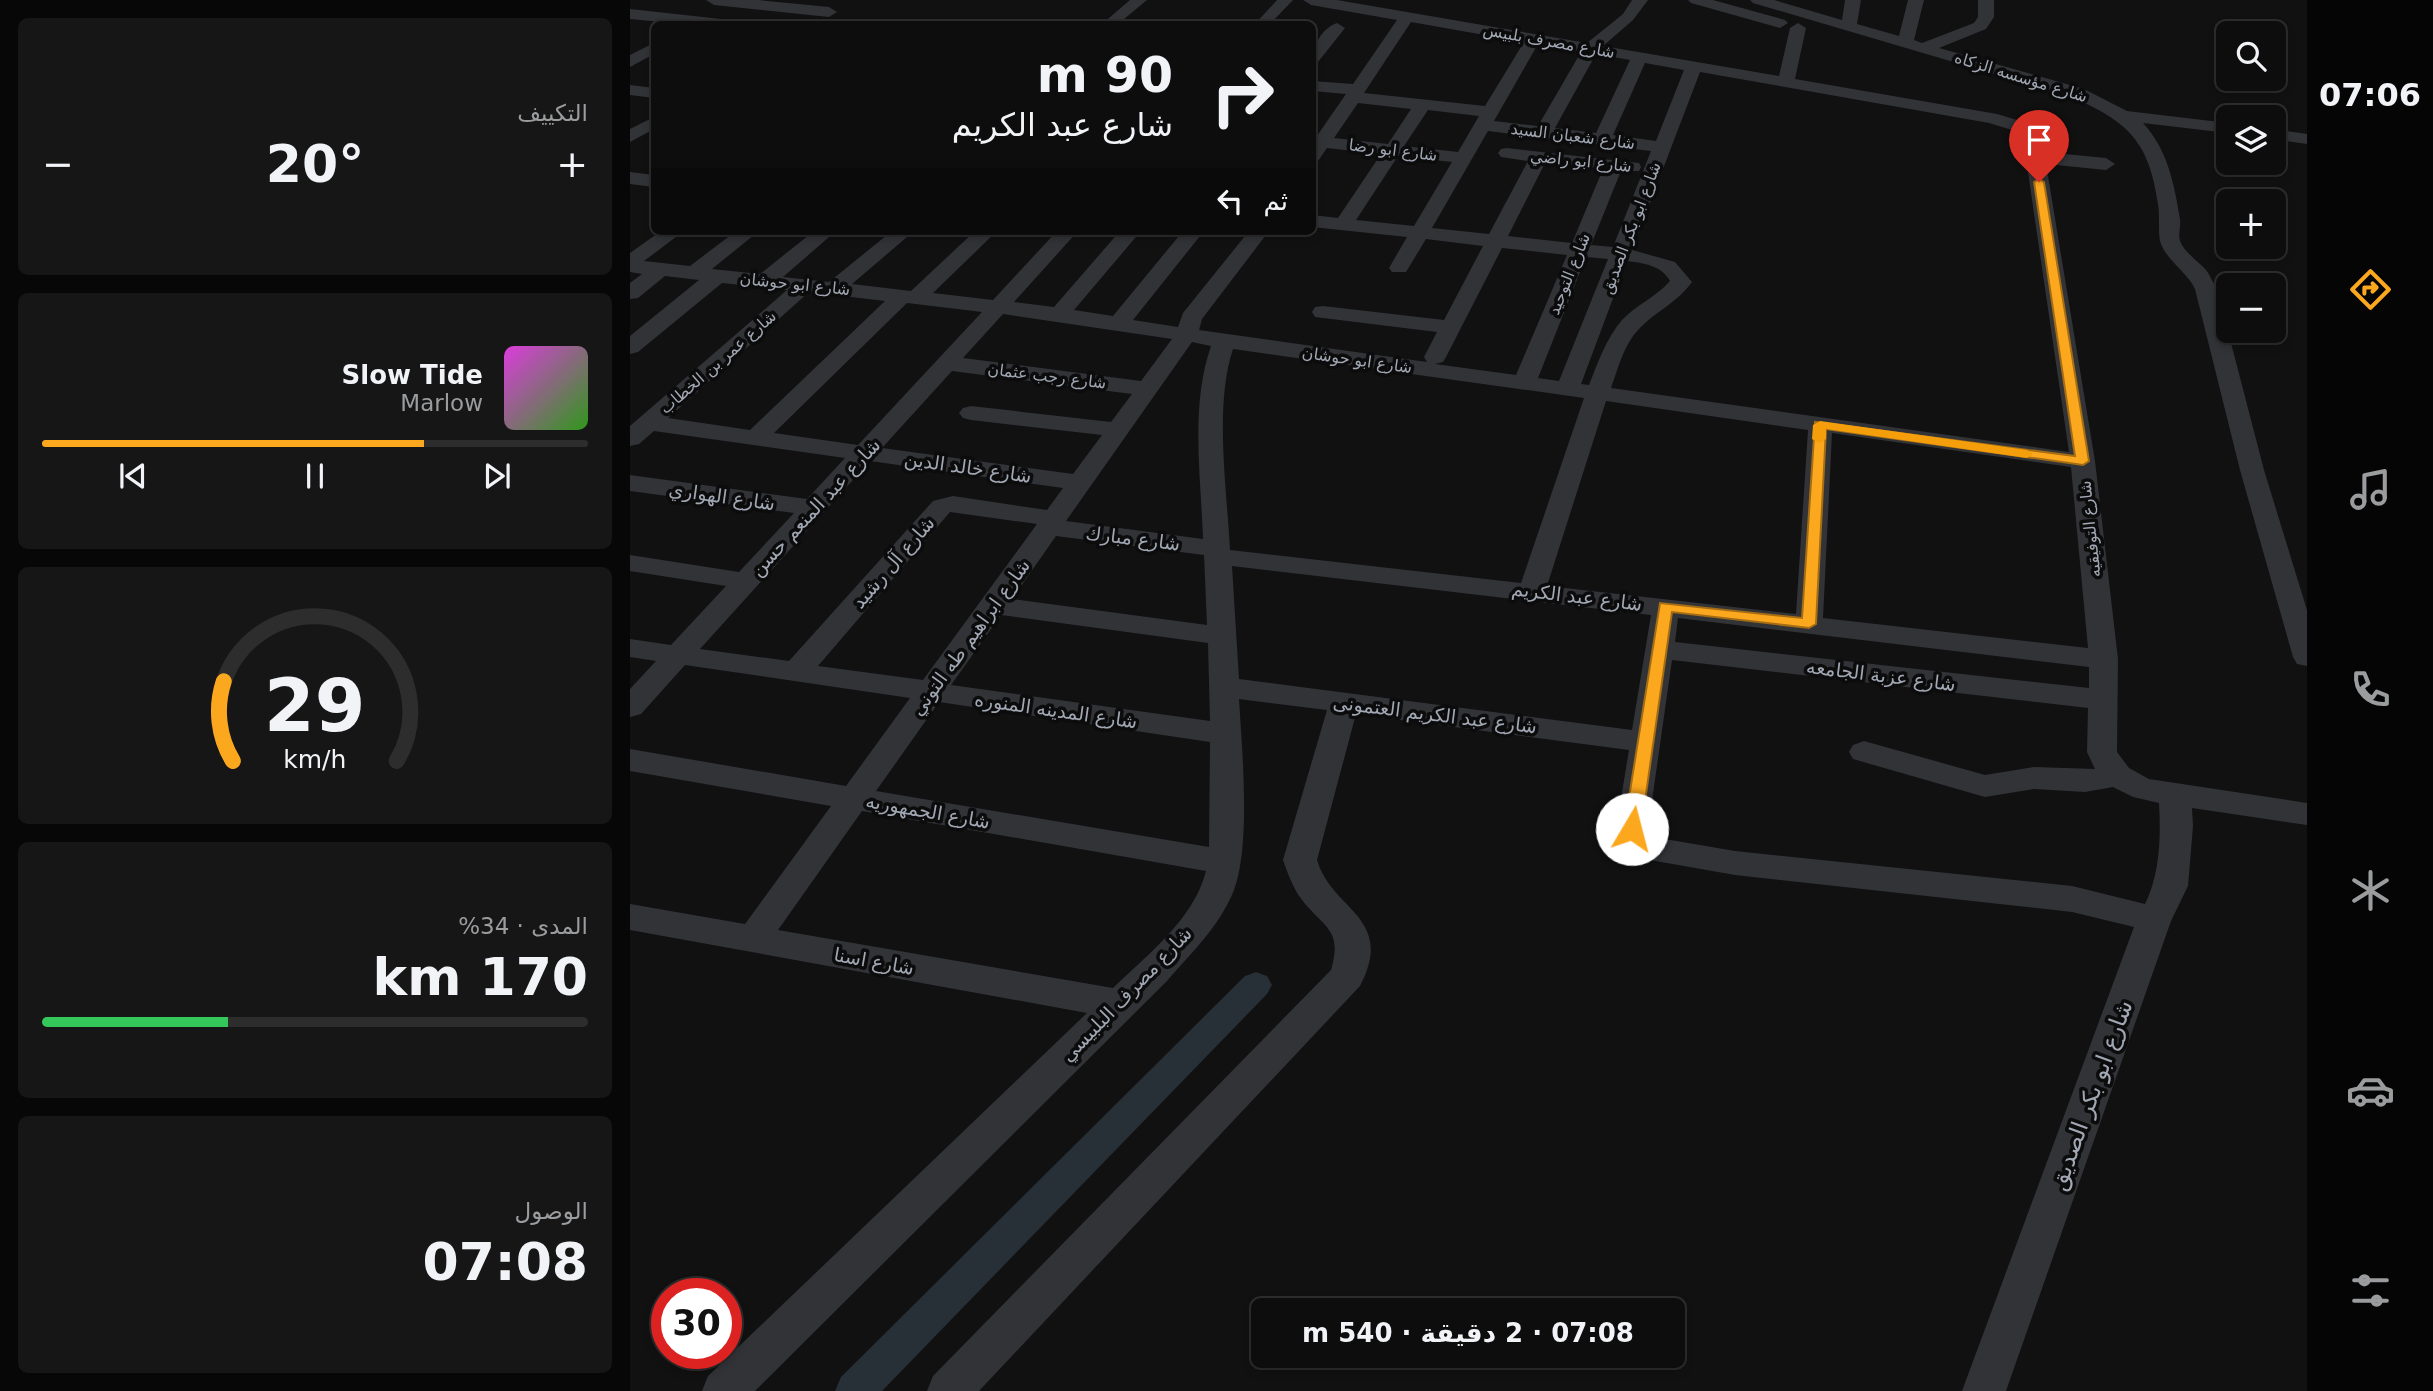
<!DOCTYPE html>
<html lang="ar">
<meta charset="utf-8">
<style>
body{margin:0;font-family:"DejaVu Sans","Noto Sans Arabic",sans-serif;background:#161617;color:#f1f3f6;direction:rtl;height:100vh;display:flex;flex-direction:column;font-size:26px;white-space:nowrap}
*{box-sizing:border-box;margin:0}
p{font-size:23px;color:#9a9c9e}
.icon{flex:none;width:38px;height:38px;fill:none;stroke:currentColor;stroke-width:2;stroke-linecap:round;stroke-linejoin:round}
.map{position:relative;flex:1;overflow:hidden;direction:ltr}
.details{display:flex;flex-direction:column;gap:18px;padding:18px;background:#070708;width:630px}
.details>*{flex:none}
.top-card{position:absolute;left:21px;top:21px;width:665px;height:214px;border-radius:10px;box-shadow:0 4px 10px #0003,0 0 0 2px #2d2d2e;direction:rtl;background:#0d0d0e;color:#f1f3f6;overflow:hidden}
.buttons{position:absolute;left:1586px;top:21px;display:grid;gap:14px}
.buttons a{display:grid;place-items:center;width:70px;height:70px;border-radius:10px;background:#0d0d0e;box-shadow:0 4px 10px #0003,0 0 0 2px #2d2d2e;font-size:35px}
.speed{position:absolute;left:21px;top:1278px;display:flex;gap:14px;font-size:35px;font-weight:700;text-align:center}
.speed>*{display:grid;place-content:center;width:91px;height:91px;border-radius:50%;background:#0d0d0e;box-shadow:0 4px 10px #0003,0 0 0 2px #2d2d2e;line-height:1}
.speed .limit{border:10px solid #d22;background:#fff;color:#111}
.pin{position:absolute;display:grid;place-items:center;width:60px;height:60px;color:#fff;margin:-72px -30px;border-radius:50% 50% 50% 0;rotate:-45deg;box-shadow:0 0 7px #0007}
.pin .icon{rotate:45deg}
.me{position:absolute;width:77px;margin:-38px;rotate:8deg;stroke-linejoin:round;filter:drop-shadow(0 0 5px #0008)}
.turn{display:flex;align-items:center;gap:24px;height:147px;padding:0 28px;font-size:32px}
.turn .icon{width:91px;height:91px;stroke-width:2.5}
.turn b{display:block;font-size:49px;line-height:60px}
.then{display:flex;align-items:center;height:66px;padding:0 28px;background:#0003;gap:14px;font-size:26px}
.big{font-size:52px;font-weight:700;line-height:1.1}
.details .widget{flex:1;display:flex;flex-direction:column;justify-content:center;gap:10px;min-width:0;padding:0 24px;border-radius:10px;background:#161617}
.details .dial{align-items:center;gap:0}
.dial svg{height:182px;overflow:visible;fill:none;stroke:#2d2d2e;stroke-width:7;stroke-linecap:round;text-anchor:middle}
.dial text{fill:#f1f3f6;stroke:none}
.song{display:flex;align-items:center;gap:21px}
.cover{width:84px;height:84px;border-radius:10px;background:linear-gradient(135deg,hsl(300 70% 55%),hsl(110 70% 35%))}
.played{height:7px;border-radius:4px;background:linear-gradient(90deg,#fca81f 70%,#2d2d2e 70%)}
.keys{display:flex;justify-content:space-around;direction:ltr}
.heat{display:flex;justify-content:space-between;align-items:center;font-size:38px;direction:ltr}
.charge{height:10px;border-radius:5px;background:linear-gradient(90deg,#34c759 34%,#2d2d2e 0)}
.trip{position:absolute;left:621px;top:1298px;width:434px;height:70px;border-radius:10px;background:#0d0d0e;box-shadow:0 4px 10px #0003,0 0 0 2px #2d2d2e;font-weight:700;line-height:70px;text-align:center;direction:rtl}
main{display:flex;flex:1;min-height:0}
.tabs{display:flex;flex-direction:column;width:126px;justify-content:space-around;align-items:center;background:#050506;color:#9a9c9e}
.tabs .icon{width:49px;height:49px}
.tabs .current{color:#fca81f}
.tabs b{font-size:32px;color:#f1f3f6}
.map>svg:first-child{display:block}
</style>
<main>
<nav class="tabs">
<b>07:06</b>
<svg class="icon current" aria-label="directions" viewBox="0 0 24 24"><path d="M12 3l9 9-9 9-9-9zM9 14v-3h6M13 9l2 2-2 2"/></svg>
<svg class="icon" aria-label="music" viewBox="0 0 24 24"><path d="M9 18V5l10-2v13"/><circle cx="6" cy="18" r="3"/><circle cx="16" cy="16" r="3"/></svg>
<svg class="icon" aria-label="phone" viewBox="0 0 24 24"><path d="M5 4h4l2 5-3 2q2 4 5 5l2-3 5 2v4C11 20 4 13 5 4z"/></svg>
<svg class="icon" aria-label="climate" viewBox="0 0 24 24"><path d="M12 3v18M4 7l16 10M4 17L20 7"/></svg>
<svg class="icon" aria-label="car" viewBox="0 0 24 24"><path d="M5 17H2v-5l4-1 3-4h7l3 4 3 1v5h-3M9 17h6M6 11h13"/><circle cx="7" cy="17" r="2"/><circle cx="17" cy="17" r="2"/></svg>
<svg class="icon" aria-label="filters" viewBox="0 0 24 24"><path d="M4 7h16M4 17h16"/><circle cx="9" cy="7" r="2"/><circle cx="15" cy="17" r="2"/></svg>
</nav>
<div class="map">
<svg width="1677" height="1391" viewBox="0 0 1677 1391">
<rect width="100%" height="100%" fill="#111112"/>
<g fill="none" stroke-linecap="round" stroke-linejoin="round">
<path fill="#273036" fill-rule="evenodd" d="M626,972L637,976L642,985L637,994L252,1391H205L211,1377L615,976Z"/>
<path fill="#313337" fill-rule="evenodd" d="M76,0H128L199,7L207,12L199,17L84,5Z
M500,0H517L488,24H472Z
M647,0H663L640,24H625Z
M673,0H707L957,43L993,14L1002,0H1018L1003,20L973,46L1149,76L1160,28L1168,23L1176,28L1165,79L1367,114C1393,122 1409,123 1414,152L1476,158L1485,164L1476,170L1416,164L1465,461L1488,659L1487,752L1499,768L1519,779L1677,803V825L1562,808L1563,826L1558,886L1541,921L1376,1391H1332L1504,927L1442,912L1105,875L1014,859L995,850L986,829L999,750L726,714L687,860C702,911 766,917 730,986L349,1391H297L303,1376L701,970C713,929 694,928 672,900C663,888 658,874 653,860L697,710L609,699C612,749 621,845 604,890C590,926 561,953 537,981L125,1391H72L78,1376L457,1013L0,930V904L115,924L201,806L0,771V749L216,786L280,698L55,665L11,714L0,717V689L26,661L0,657V639L41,645L96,586L0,571V555L109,572L164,513L0,491V475L177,499L215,458L24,431L9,444L0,446V426L157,290L92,283L8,352L0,354V336L69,280L35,276L8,298L0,299V283L12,274L0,272V253L31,231H54L14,261L60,266L106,231H129L82,269L130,274L184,231H206L153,277L199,282L262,231H284L222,284L281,291L345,231H367L303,293L363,300L427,231H448L384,302L424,307L490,231H511L444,310L483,316L553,231H574L503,320L548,327L553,313L619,231H639L572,319L569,330L804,363L797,362L794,357L807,332L693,318L685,317L682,312L685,307L693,306L814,320L853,246L796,239L776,272H762L759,268L777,237L682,227V215L708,218L751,154L697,148L688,161L682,162V143L716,94L682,91V81L723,84L767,20L681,5ZM781,22L894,42L855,106L734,93ZM908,44L951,52L908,126L864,121ZM966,54L1000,60L966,133L925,128ZM1015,63L1054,70L1026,141L983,135ZM1070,72L1359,123L1382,130L1393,138L1439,452L981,388C988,369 994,344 1009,329C1026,311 1047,303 1062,282L1045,262L1002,250ZM728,103L781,109L758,144L704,138ZM798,110L849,116L828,152L774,146ZM858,131L1021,151L983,247L961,245L991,171H1009L1011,167L1009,163L877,148L871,149L868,153L871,157L898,161L859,234L802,228ZM768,156L822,162L784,226L726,220ZM915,163L973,169L942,243L878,236ZM872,248L937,255L886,375L805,364L813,362L816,357ZM956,257L978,259L929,381L908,378ZM997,261C1014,263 1032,266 1040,281C1026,297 1006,305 992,320C976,339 968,362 959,385L951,384ZM179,292L255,301L120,430L38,418ZM277,303L352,312L228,445L144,433ZM373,314L542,339L511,381L333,358ZM562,342L581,346C560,406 571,477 573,539L436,521ZM603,349L954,398L891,583L600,550C597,490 584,406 603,349ZM322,371L502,394L481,422L341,406L333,408L329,413L333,418L341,420L472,435L443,474L252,448ZM976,401L1178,430L1166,614L917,586ZM1202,433L1441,467L1458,648L1193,618ZM240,461L433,488L417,510L323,496L303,501L159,661L70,649ZM320,512L407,524L293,680L188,666ZM426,536L574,555L577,625L382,599ZM602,566L1021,615L1002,730L609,679ZM371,615L578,643L580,721L321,685ZM1048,618L1459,667V688L1045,642ZM1042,660L1458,708L1457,752L1465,769L1404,767L1355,775L1234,741L1223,745L1219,752L1223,759L1355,797L1404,789L1455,792L1483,787L1503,797L1529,803C1531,836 1530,874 1515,904L1442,886L1105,851L1023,837L1018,829ZM309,702L580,742L579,847L246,791ZM232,811L576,871C564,919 517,955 483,988L148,930Z
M1058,0H1083L1155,20L1158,23L1150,28L1061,3Z
M1120,0H1144L1212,20L1215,0H1231L1227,24L1269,36L1278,0H1294L1284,40L1292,43L1344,23L1348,17V0H1364V17L1356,29L1309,48L1454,89L1497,111L1598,123V133L1513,123C1538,150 1544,184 1550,219C1551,227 1548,234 1550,241C1554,252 1568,261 1576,270C1580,275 1583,283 1587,289L1634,470L1677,610V666L1667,664L1663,657L1610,470L1565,289C1557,272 1535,259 1530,241C1528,232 1530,215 1528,204C1519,141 1498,122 1442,97L1123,3Z
M0,9L91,19L99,24H53L0,19Z
M707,23L715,28L688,62L682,64C682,48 690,29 707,23Z
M24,43V54L0,67V55Z
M0,85L24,88V98L0,95Z
M24,117V129L0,142V129Z
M1643,129L1677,134V144L1643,139Z
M0,172L24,175V187L0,184Z"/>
</g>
<path fill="#fca81f" stroke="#a46d14" stroke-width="2" d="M1409,179L1414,182L1459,461L1453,465L1196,429L1186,624L1179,628L1042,612L1011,829L1008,834H996L994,829L1030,603L1172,618L1185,422L1445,456L1404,182Z"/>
<path fill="#f59e0b" d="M1190,421L1397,450L1403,454L1397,458L1196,429V439L1189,443L1182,439L1183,425Z"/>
<g text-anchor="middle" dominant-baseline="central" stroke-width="7" stroke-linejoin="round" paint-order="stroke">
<g font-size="16" fill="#a1a8b4" stroke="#0c0c0d">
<text transform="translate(919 41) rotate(10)">شارع مصرف بلبيس</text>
<text transform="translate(1391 77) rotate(17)">شارع مؤسسه الزكاه</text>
<text transform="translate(943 136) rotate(7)">شارع شعبان السيد</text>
<text transform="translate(763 150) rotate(7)">شارع ابو رضا</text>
<text transform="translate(951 161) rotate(6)">شارع ابو راضي</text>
<text transform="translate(1001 228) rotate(-69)">شارع ابو بكر الصديق</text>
<text transform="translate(939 274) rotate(-68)">شارع التوحيد</text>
<text transform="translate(165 284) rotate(6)">شارع ابو حوشان</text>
<text transform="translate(727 360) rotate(8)">شارع ابو حوشان</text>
<text transform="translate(88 362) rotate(-41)">شارع عمر بن الخطاب</text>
<text transform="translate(417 376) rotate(7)">شارع رجب عثمان</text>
<text transform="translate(1460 529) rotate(-96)">شارع التوفيقيه</text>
</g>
<g font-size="19" fill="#a1a8b4" stroke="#0c0c0d">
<text transform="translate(338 467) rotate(8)">شارع خالد الدين</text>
<text transform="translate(92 496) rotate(8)">شارع الهواري</text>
<text transform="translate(185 507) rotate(-47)">شارع عبد المنعم حسن</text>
<text transform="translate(503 538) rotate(7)">شارع مبارك</text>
<text transform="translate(263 562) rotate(-49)">شارع آل رشيد</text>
<text transform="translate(947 596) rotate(7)">شارع عبد الكريم</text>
<text transform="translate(340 637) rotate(-54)">شارع ابراهيم طه التوني</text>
<text transform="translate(1251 675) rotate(7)">شارع عزبة الجامعه</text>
<text transform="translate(426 710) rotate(8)">شارع المدينه المنوره</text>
<text transform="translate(805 714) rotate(7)">شارع عبد الكريم العتمونى</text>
<text transform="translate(298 811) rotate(10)">شارع الجمهوريه</text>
<text transform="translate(244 961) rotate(10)">شارع اسنا</text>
<text transform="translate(496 994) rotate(-46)">شارع مصرف البلبيسي</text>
</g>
<g font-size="23" fill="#a1a8b4" stroke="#0c0c0d">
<text transform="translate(1461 1095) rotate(-70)">شارع ابو بكر الصديق</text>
</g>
</g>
</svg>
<div class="buttons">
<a><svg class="icon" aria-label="search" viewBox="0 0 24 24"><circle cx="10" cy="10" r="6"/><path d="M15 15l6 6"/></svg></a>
<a><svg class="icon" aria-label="layers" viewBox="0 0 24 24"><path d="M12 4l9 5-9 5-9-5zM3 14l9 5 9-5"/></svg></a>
<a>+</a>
<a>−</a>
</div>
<div class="speed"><div class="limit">30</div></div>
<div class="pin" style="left:1409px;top:182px;background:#d93025"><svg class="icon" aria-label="arrive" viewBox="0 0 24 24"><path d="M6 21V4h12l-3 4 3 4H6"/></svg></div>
<svg class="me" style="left:1002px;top:829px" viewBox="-20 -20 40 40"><circle r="19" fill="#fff"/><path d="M0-13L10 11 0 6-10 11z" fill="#fca81f"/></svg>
<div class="trip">07:08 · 2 دقيقة · 540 m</div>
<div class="top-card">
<div class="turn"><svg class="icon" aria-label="right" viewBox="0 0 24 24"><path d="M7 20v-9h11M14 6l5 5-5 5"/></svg><div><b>90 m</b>شارع عبد الكريم</div></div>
<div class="then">ثم<svg class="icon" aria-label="left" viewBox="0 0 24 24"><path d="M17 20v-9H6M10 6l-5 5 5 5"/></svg></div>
</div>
</div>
<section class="details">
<div class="widget"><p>التكييف</p>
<div class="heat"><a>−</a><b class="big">20°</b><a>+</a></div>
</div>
<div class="widget">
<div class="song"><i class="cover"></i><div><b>Slow Tide</b><p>Marlow</p></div></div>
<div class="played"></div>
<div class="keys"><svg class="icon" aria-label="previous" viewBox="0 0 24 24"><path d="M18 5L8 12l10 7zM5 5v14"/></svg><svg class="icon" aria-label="pause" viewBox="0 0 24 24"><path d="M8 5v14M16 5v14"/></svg><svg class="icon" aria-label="next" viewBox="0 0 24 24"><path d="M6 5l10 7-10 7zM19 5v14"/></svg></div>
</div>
<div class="widget dial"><svg viewBox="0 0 100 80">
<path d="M14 69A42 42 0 1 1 86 69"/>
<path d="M14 69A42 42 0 0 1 10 34" stroke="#fca81f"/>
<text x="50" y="56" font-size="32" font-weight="700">29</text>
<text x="50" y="72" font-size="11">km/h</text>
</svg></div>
<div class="widget"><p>المدى · 34%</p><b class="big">170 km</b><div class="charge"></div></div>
<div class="widget"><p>الوصول</p><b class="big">07:08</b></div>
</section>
</main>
